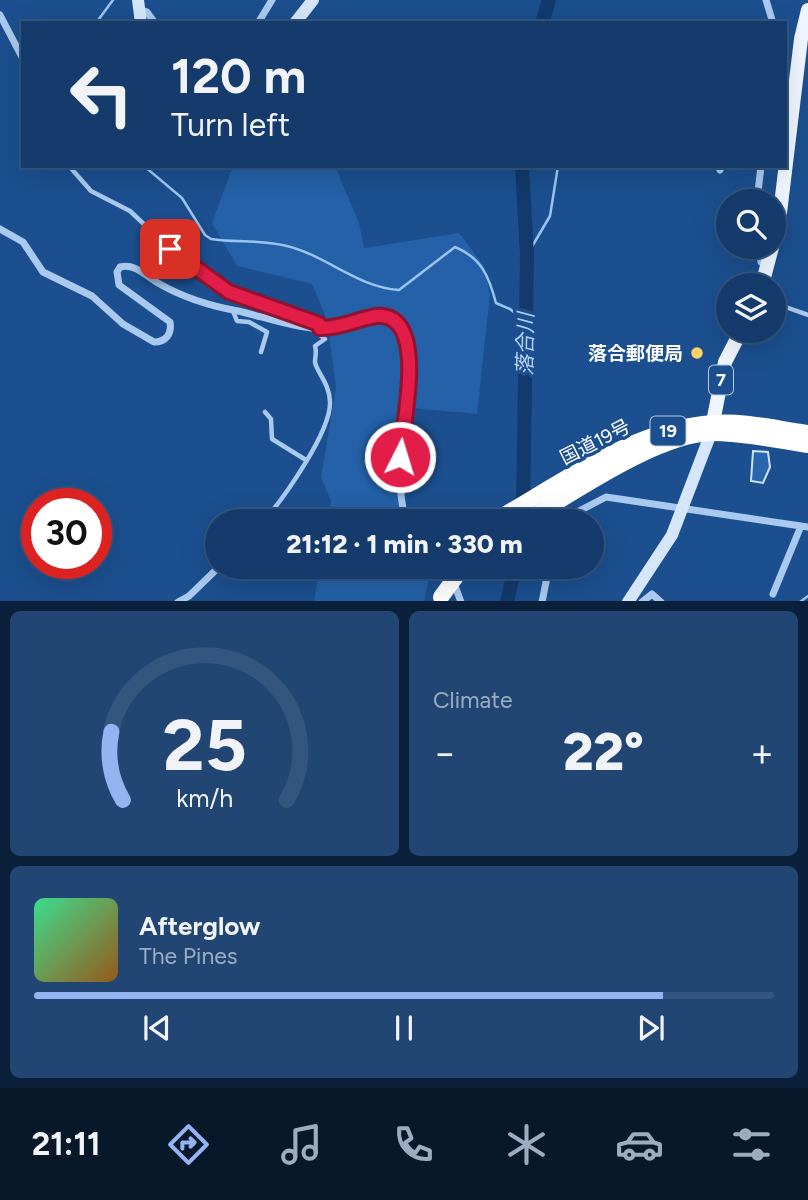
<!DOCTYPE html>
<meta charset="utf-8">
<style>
body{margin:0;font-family:Figtree,"Noto Sans JP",sans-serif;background:#214673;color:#f1f3f6;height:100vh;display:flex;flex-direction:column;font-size:26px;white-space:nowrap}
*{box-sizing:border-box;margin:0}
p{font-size:23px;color:#9dadc1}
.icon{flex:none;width:38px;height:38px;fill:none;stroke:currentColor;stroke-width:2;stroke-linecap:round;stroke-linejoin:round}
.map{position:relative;height:601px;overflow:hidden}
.sheet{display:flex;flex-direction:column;gap:10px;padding:10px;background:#0b203b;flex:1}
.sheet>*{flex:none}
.banner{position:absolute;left:21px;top:21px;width:766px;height:147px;border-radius:0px;box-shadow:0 7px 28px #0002,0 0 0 2px #33557e;background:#143b6b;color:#f1f3f6;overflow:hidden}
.buttons{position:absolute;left:716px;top:189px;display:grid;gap:14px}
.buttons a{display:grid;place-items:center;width:70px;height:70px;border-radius:50%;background:#143b6b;box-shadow:0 7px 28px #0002,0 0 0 2px #33557e;font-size:35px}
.speed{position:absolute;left:21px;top:488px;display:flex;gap:14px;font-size:35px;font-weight:700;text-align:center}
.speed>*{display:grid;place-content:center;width:91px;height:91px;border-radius:50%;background:#143b6b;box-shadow:0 7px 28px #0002,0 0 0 2px #33557e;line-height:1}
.speed .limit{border:10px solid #d22;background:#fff;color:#111}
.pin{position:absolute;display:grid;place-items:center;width:60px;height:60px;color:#fff;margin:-30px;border-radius:14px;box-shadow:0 4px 10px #0006}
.me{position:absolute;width:77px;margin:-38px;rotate:5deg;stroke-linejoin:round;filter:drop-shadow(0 0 5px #0008)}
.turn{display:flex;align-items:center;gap:24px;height:147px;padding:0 35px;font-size:32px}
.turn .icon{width:91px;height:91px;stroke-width:2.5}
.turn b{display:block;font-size:49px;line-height:60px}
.big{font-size:52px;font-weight:800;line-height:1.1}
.sheet .widget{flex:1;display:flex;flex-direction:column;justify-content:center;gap:10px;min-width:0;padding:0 24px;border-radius:10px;background:#214673}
.sheet .dial{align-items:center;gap:0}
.dial svg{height:182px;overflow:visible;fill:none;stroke:#33557e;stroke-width:7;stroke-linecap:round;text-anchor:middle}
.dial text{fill:#f1f3f6;stroke:none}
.song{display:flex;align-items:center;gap:21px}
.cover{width:84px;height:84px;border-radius:10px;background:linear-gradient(135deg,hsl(150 70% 55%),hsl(30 70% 35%))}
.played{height:7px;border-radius:4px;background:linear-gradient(90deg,#95b2f1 85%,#33557e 85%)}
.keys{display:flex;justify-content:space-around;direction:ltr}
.heat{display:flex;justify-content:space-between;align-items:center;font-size:38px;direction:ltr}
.sheet .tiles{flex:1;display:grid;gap:10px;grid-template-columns:1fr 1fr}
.widget:last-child{grid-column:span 2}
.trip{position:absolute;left:205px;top:509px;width:399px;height:70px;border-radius:35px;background:#143b6b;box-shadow:0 7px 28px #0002,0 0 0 2px #33557e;font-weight:800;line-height:70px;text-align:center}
.tab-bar{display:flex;height:112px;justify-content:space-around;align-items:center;background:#08182b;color:#9dadc1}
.tab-bar .icon{width:49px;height:49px}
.tab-bar .current{color:#95b2f1}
.tab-bar b{font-size:32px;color:#f1f3f6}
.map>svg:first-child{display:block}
</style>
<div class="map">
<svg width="808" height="602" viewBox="0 0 808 602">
<rect width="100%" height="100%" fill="#1b4f8f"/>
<path fill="#2461a8" d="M233,166H335L359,223L364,248L459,233L484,266L490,295L477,414L402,407L396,464L402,521H328L331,501L321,477L336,388L327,320L312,284L237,266L212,223Z
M320,567H431L424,601H314Z"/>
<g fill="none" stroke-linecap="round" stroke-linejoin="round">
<path stroke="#9cc4f0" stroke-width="2.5" d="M96,23L113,0
M144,166L182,198L205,235L211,239C236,243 262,239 287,246C327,256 357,287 399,290L455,247C482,258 489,277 496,303L510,309L525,321
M527,255L550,216L558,166
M800,602L808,596"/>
<path stroke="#123a6d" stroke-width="14" d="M542,23L549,0
M522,166L527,255L523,511
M507,602L515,567"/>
</g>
<path fill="#2a66ad" stroke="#cfe3fa" stroke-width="2" d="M753,451L768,452L770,467L763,483L751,481Z"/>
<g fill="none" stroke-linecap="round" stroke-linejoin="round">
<path stroke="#a9c9ee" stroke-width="4.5" d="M69,166L91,191L130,211L183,261L229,292L319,324L320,328
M774,303L808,315
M233,311L237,321L249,322L267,332L261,352
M265,412L271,419L272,439L306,460
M263,522C283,499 331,432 330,402C330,384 316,371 315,362C315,356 317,353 315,346L325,339L311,328"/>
<path stroke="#a9c9ee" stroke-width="7" d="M766,0L773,23
M139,9L147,12L155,23
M0,15L23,59
M258,23L272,0
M720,170L722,166
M757,201L761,166
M0,229L23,242L43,272L92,296L123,324L154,342C166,342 172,334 170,322L119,285L117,272L120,267C136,263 145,276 158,283C182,297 210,306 238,311C269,318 305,332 337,328C354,326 372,310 389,317C426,332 402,422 400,453C399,475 400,500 406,522
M758,247L761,262L767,266
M558,522L606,497L801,526
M448,567L461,602
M773,594L801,526L808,527
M178,602L189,596L219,567
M542,602L549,567
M642,602L652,594L661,602"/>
<path stroke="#d6e6fa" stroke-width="12" d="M138,0L141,23
M295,23L313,0
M628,602L672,535L711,433"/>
<path stroke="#f0f6ff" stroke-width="14" d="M762,285L779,221L801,39L808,10
M711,432L725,362L741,331"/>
<path stroke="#fff" stroke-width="16" d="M492,522C560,484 632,429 712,423C742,420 778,429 808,433
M524,522C572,494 657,434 712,433C743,433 777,440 808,445
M441,597L463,567"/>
</g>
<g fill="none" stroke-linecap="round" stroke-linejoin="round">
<g stroke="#92132f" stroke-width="18">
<path id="route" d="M170,249L229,292L319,324L320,328C343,329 368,314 383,316C428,322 402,428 400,457"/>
</g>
<use href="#route" stroke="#e11d48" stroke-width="12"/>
</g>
<circle fill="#ffd166" stroke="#1b4f8f" stroke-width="2.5" cx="697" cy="353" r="7"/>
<g text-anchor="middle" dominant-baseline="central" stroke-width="7" stroke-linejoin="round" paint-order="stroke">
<g fill="#1b4f8f" stroke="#bbcadd" stroke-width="2">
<rect x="709" y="365.5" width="24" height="29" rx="5"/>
<rect x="650.5" y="416.5" width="35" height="29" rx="5"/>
</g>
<g font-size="18" font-weight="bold" fill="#fff">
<text x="721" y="380">7</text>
<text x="668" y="431">19</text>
</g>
<g font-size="19" font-weight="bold" fill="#fff" stroke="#1b4f8f" text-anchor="end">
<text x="683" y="353">落合郵便局</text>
</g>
<g font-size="19" fill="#fff" stroke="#1b4f8f">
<text transform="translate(595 442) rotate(-27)">国道19号</text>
</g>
<g font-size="21" font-style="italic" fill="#b5d3f5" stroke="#1b4f8f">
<text transform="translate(525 344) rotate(-89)">落合川</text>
</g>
</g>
</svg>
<div class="buttons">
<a><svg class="icon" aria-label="search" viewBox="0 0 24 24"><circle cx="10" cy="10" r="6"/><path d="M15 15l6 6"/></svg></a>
<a><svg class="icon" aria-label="layers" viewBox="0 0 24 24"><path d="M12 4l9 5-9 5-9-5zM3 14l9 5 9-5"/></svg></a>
</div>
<div class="speed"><div class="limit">30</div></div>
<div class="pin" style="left:170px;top:249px;background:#d93025"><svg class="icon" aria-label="arrive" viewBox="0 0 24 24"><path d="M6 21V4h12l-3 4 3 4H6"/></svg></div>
<svg class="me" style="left:400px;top:457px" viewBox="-20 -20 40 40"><circle r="17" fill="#e11d48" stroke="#fff" stroke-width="3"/><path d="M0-11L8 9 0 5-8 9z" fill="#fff"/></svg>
<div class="trip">21:12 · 1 min · 330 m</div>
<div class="banner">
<div class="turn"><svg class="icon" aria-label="left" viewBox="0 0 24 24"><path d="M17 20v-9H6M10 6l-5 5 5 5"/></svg><div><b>120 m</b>Turn left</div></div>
</div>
</div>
<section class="sheet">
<div class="tiles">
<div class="widget dial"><svg viewBox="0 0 100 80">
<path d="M14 69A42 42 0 1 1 86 69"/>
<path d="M14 69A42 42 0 0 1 9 39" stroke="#95b2f1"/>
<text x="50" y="56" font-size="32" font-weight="700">25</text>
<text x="50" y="72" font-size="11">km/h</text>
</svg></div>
<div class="widget"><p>Climate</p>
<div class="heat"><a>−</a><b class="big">22°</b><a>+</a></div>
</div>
<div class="widget">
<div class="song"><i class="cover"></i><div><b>Afterglow</b><p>The Pines</p></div></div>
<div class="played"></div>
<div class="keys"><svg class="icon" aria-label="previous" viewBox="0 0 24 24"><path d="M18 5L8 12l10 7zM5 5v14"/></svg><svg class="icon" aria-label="pause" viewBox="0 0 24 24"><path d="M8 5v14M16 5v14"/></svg><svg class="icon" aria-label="next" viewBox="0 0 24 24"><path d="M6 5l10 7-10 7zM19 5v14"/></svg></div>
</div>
</div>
</section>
<nav class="tab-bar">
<b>21:11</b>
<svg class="icon current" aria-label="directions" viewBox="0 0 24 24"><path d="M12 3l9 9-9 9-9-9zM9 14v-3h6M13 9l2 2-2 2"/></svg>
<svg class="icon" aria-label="music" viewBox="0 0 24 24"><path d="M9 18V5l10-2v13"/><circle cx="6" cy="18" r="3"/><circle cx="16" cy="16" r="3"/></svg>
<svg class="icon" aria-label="phone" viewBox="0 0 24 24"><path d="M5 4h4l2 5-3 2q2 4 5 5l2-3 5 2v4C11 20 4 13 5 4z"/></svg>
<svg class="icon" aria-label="climate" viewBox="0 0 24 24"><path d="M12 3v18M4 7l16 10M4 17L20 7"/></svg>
<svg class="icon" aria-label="car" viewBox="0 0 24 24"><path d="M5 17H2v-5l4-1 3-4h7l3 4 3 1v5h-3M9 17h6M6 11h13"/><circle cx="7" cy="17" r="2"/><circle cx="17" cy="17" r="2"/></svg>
<svg class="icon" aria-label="filters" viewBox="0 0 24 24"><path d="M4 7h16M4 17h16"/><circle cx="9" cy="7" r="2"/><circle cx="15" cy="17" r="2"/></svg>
</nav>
